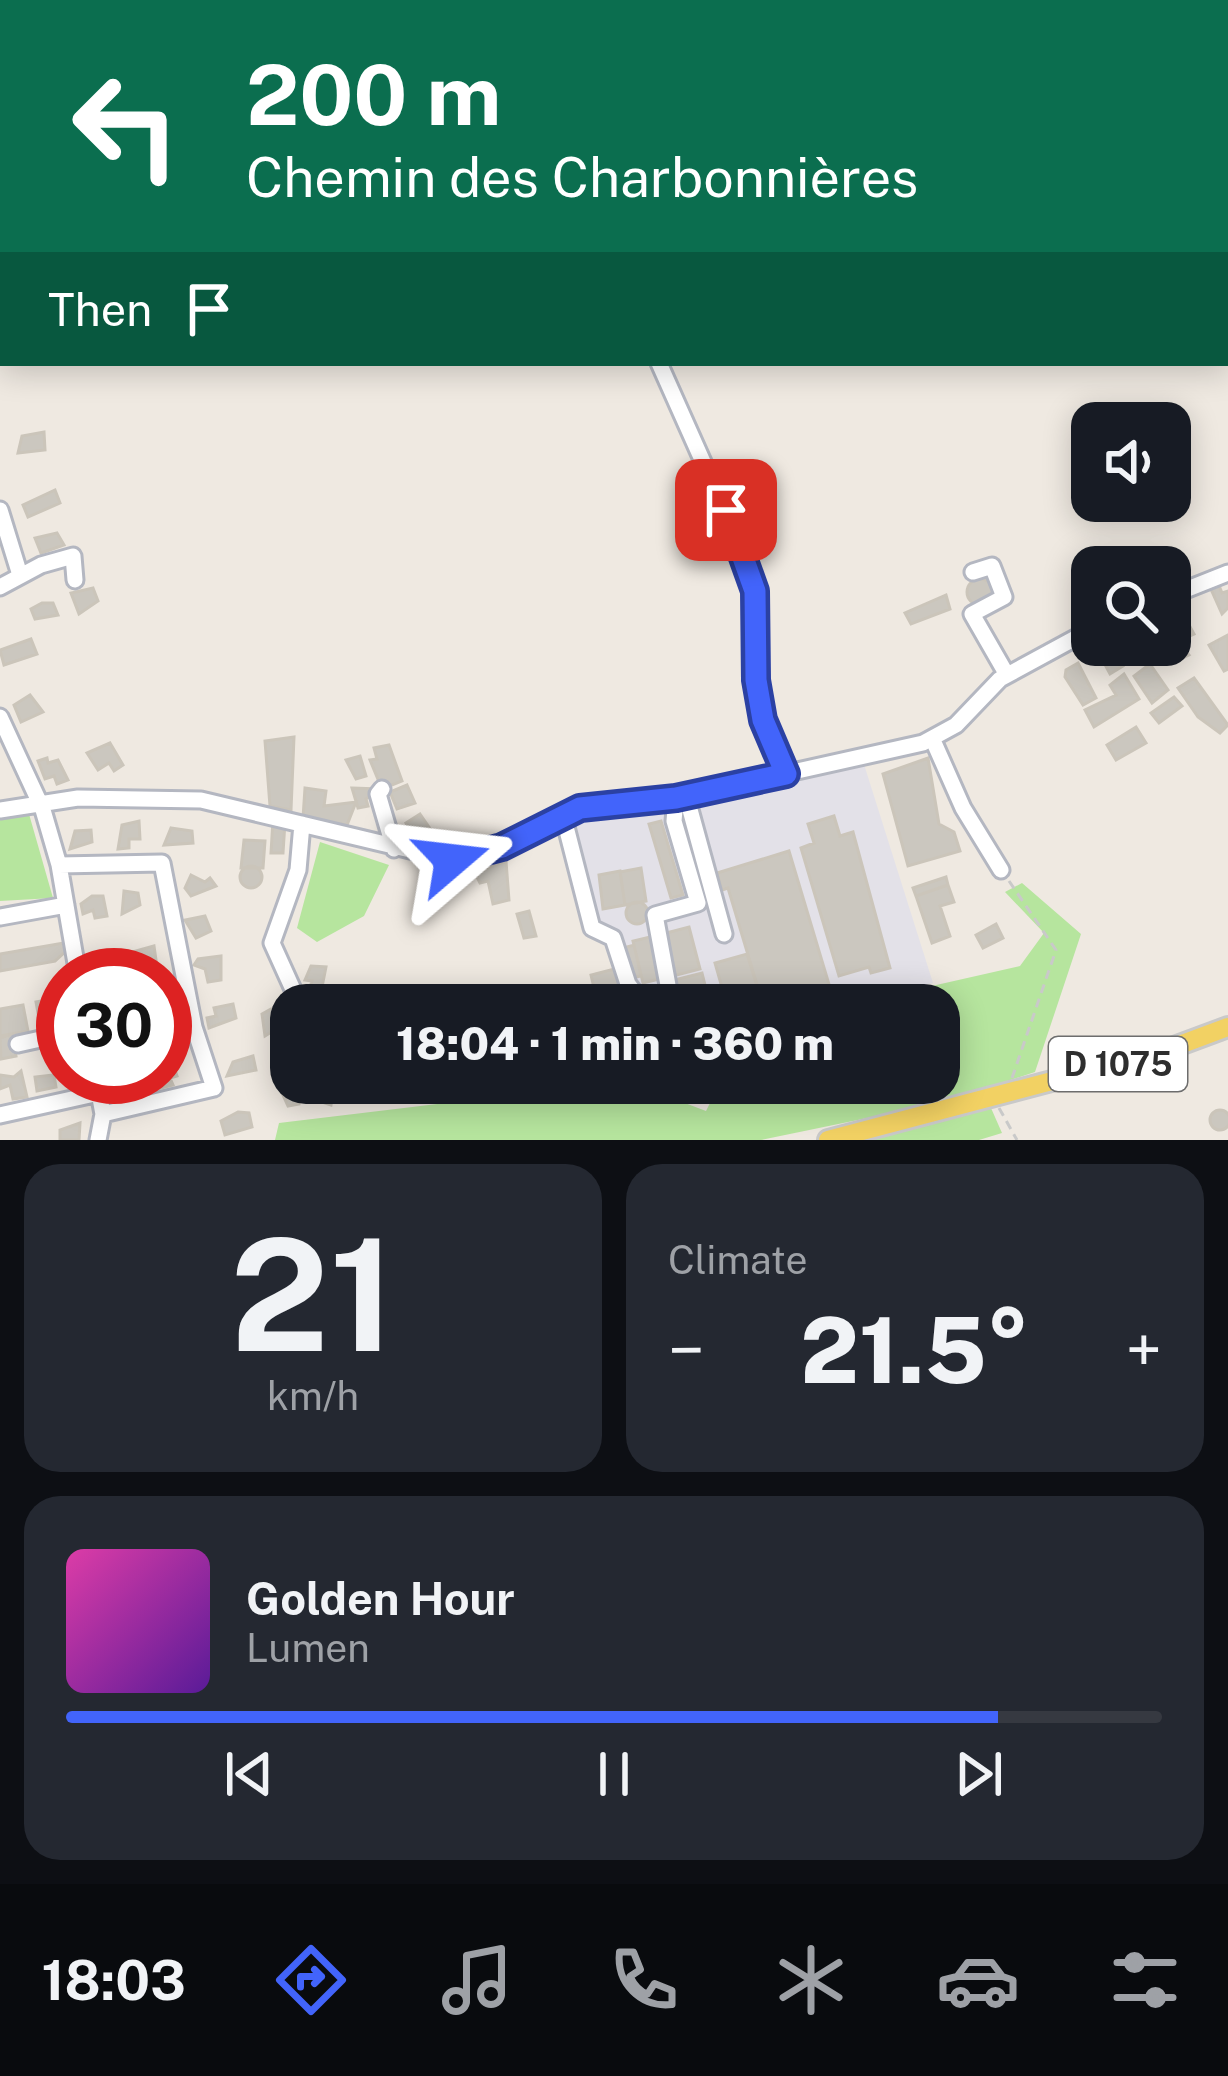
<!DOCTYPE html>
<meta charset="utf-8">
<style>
body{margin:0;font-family:"Public Sans",sans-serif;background:#242831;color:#f1f3f6;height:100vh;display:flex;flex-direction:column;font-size:45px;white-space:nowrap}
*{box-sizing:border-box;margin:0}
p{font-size:39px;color:#9ea1a6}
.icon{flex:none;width:66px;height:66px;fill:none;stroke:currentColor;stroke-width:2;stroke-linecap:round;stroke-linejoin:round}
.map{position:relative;height:1140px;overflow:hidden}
.side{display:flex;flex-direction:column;gap:24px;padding:24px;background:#0d0f14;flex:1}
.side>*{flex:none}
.banner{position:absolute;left:0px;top:0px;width:1230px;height:366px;box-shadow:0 6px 30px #0003;background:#0b6e4f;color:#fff;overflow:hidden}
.controls{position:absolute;left:1071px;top:402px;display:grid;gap:24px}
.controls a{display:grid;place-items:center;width:120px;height:120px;border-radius:24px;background:#171b24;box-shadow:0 6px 30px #0003;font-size:60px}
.speed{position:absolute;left:36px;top:948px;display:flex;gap:24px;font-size:60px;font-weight:700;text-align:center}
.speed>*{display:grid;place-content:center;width:156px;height:156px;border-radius:50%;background:#171b24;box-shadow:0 6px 30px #0003;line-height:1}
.speed .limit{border:18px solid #d22;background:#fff;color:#111}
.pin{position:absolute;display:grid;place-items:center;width:102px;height:102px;color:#fff;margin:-51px;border-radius:24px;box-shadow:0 6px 18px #0006}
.me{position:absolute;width:132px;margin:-66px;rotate:73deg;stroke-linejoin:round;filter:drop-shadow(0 0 9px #0008)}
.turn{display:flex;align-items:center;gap:42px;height:252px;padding:0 48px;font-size:54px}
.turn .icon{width:156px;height:156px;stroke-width:2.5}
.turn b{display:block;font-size:84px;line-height:102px}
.then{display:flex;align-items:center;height:114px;padding:0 48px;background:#0003;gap:24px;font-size:45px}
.big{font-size:90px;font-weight:800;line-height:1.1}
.side .card{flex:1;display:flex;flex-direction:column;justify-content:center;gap:18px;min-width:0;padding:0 42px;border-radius:36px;background:#242831}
.side .dial{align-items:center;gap:0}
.dial b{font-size:156px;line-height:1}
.song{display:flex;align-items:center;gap:36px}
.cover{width:144px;height:144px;border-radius:18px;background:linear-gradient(135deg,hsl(320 70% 55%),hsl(270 70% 35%))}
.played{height:12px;border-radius:6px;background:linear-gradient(90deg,#4264fb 85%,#363941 85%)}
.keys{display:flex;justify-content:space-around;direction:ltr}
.heat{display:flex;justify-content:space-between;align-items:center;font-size:66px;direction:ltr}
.side .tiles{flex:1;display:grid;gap:24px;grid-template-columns:1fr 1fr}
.card:last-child{grid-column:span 2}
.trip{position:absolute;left:270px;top:984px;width:690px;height:120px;border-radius:36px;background:#171b24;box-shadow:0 6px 30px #0003;font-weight:800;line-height:120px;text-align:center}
.menu{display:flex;height:192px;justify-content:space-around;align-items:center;background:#090b0e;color:#9ea1a6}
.menu .icon{width:84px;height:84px}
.menu .current{color:#4264fb}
.menu b{font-size:54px;color:#f1f3f6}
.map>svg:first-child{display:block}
</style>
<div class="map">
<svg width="1228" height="1140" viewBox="0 0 1228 1140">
<rect width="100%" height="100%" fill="#efe9e1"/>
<path fill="#e3e1e8" d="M862,758L933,983L835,1005H633L598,925L568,820Z"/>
<path fill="#b6e59e" d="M29,814L53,898L0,901V818Z
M320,842L389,865L364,916L317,942L297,928Z
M1022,883L1081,934L1035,1072L940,1103L761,1140H275L279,1123L611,1083H632L706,1111L720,1083H939V1005H848L1020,966L1044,933L1005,892Z
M991,1108L1002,1133L979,1140H861Z"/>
<path fill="#cbc7bf" stroke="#cbc5ba" stroke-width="3" d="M44,432L45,450L18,453L22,436Z
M55,490L60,503L28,517L23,505Z
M57,533L64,545L41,553L35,538Z
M967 592a13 13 0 1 1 26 0a13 13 0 1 1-26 0Z
M1218,583L1222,593L1228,591V608L1222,614L1210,587Z
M93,588L98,601L79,614L71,593Z
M946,595L950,609L911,624L905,613Z
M42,603H53L58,615L35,619L31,609Z
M1188,623L1194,634L1179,641L1189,655L1176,661L1167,645L1170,632Z
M1228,635V669L1224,671L1209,645Z
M31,639L37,654L4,665L0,650Z
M1114,651L1123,666L1110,674L1102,659Z
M1078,663L1096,698L1083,705L1065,677L1066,670Z
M1150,664L1168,690L1152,703L1134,676Z
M1124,674L1139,699L1094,727L1085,710L1116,695L1110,685Z
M1194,678L1228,725L1220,733L1198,717L1178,688Z
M30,695L43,712L21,722L14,705Z
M1174,697L1182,706L1159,723L1151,713Z
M1136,727L1146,743L1116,760L1107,745Z
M294,737L291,810L270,806L265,741Z
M110,743L123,765L114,771L109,763L98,770L87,753Z
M389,745L402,781L382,789L370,760L377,759L374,748Z
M360,756L366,776L356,779L346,760Z
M47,758L48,763L58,760L68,780L57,784L54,776L45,779L38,761Z
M928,758L939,824L954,832L960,851L908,866L883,774Z
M407,785L415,803L397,809L390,792Z
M305,788L326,791L324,806L356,802L347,825L303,818Z
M352,788L382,789L366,799L368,806L358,808Z
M420,814L433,833L419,843L406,823Z
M834,816L840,836L853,832L890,968L871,973L869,967L839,976L801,848L814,843L808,824Z
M273,820L285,822L283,853H271Z
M139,821L140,839H129V848L118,849L122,825Z
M661,821L683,895L671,898L649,824Z
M171,828L192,831L193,843L164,845Z
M91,830L92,842L70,849L75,831Z
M244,840L265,841L263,868H241Z
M789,851L831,991L784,1005H763L728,888L722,890L717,873Z
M506,861L509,900L493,904L488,881L480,883L475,873Z
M240 877a11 11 0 1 1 22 0a11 11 0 1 1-22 0Z
M641,868L646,901L625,905L620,872Z
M620,871L625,905L603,909L599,875Z
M191,875L205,882L210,878L216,886L191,896L185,888Z
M946,877L948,885L916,896L913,888Z
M948,885L954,902L940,906L950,936L932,943L916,896Z
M124,891L138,893L140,905L122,914Z
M92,896H103L107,916L95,918L93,910L83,914L81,904Z
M626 913a11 11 0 1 1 22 0a11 11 0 1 1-22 0Z
M529,911L536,936L524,938L517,914Z
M205,916L211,931L196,938L185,920Z
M996,924L1003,938L983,948L976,935Z
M689,927L700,969L673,976L662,934Z
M650,937L660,979L643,983L633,941Z
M64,943L66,951L55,961L0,971V954Z
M634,945L641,976L630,978L623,948Z
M154,946L156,960L144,962L145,971L136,973L132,952Z
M747,954L763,1005H727L715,963Z
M221,956V980L208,982L205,969L194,965L198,959Z
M98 967a9 9 0 1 1 18 0a9 9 0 1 1-18 0Z
M311,966L326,967L321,992L309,990L312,981L305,980Z
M618,968L622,986L595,992L591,975Z
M702,973L710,1005H681L674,980Z
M63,997V1026L41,1030L36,1002Z
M233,1004L236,1018L209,1028L207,1018L216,1016L214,1008Z
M23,1005L28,1031L0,1036V1009Z
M271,1009H280L284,1024L265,1036L262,1014Z
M12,1034L16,1056L1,1059L0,1038Z
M253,1056L256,1070L227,1076L233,1062Z
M165,1064L174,1067L177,1076L170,1078L173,1085L161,1088Z
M21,1071L27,1097L13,1099L10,1085L0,1089V1075L14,1077Z
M54,1075L56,1087L37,1091L35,1077Z
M291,1076V1083H299V1104L288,1106L278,1084Z
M125,1077H143L146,1091L133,1093Z
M369 1092a10 10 0 1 1 20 0a10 10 0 1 1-20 0Z
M325,1083L344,1084L340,1096L333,1093L331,1105L319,1101Z
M405,1083H435L436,1091L407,1095Z
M491,1083L493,1090L464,1097L468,1085Z
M1210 1120a10 10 0 1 1 20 0a10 10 0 1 1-20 0Z
M238,1112L249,1113L252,1127L225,1135L221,1121Z
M80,1123L79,1140H60V1130Z"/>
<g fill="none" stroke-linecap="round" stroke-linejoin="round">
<g stroke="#b4b7c1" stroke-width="21">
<path id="minor" d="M488,0L489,3
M1227,162L1228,161
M659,363L744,554L755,591L756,680L763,720L786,774
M0,510L20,575
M973,572L992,566L1004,597L972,614L1007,675
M0,587L41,565L73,556L75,580
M1170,596L1228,573
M0,717L43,810L59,865L78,975
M932,738L963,808L1001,870
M382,789L378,794L394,849
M686,795L724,934
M0,810L78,798L201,800L452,860L502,847L580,809L676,798L923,743L956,725L1000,679L1092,629
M563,815L592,928L613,938L628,984L644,1005
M59,865L162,863L194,1027L214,1088L103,1114
M0,917L66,905
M300,1005L272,943L298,870L302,824
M651,1005L649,1000L670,996L655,915L698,903L674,821L676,798
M18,1044L63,1034
M96,1077L103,1114L98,1140
M0,1115L99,1093"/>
</g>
<g stroke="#c9c9c9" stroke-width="24">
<path id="major" d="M828,1140L1158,1053L1228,1027"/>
</g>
<path stroke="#c9c9c9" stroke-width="3" stroke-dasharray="9 6" stroke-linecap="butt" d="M946,0L947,3
M1160,0L1163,3
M1227,45H1228
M0,173L3,171
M1009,881L1056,950L1012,1078
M999,1108L1017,1140"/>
<use href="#minor" stroke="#fff" stroke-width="15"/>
<use href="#major" stroke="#f2d163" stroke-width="18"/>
</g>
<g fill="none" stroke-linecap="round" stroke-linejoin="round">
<g stroke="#2b41a3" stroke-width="30">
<path id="route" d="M452,860L502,847L580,808L676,798L786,774L763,720L756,680L755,591L726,510"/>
</g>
<use href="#route" stroke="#4264fb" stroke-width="21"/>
</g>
<g text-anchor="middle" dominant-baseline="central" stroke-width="9" stroke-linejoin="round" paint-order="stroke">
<rect fill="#fff" stroke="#6d6d6d" stroke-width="3" x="1049" y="1037" width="138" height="54" rx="9"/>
<g font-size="33" font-weight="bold" fill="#2e2e2e">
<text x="1118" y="1064">D 1075</text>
</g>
</g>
</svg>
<div class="controls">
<a><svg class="icon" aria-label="sound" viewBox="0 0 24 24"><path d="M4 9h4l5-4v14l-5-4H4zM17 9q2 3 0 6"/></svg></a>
<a><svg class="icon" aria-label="search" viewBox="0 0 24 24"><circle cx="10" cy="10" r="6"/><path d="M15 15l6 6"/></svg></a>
</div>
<div class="speed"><div class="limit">30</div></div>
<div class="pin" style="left:726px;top:510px;background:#d93025"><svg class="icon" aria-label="arrive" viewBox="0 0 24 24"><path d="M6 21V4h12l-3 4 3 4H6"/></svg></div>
<svg class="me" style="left:452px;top:860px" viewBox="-20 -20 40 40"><path d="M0-17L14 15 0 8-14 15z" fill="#4264fb" stroke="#fff" stroke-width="4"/></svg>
<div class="trip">18:04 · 1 min · 360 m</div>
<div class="banner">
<div class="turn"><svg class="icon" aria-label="left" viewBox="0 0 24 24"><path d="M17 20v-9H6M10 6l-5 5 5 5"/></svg><div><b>200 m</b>Chemin des Charbonnières</div></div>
<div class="then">Then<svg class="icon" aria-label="arrive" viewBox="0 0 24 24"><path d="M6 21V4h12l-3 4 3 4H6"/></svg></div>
</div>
</div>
<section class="side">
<div class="tiles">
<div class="card dial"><b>21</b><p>km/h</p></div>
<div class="card"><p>Climate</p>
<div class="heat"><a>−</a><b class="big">21.5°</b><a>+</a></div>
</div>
<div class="card">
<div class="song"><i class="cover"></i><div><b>Golden Hour</b><p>Lumen</p></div></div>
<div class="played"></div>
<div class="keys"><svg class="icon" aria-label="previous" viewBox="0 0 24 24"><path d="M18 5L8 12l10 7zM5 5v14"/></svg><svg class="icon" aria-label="pause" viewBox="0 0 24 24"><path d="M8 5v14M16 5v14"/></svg><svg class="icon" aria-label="next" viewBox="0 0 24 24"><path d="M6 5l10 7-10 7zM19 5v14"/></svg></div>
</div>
</div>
</section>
<nav class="menu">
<b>18:03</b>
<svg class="icon current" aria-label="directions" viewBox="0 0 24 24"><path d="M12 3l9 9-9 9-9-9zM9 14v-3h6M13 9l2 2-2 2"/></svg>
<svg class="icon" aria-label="music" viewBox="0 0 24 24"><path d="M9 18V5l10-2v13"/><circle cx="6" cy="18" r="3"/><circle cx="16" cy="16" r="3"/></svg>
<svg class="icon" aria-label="phone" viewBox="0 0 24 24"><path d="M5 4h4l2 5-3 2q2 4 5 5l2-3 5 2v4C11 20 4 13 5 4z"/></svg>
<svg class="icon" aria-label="climate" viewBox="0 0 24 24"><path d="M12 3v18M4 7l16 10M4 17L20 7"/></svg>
<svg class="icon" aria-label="car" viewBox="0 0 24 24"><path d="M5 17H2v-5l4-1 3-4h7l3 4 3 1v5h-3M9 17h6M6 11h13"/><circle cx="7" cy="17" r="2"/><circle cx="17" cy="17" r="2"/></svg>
<svg class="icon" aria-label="filters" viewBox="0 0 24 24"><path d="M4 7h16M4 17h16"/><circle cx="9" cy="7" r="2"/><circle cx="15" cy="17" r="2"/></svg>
</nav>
